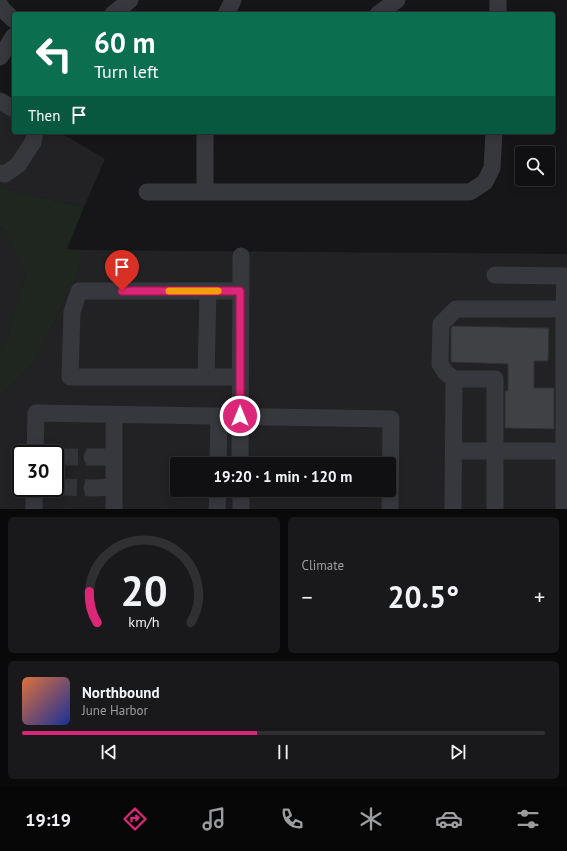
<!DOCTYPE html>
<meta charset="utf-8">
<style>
body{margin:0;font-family:"PT Sans",sans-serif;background:#19191b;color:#f1f3f6;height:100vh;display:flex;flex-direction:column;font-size:15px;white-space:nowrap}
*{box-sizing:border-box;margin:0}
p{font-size:13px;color:#9c9d9f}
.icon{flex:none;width:22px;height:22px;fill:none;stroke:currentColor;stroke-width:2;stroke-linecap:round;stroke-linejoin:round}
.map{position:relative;height:509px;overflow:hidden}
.panel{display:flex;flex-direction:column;gap:8px;padding:8px;background:#09090a;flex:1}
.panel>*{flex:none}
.banner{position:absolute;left:12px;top:12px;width:543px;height:122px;border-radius:4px;box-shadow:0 2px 10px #0003,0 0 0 1px #303032;background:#0b6e4f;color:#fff;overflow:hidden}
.fabs{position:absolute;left:515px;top:146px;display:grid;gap:8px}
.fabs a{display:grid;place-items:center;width:40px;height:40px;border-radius:4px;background:#101012;box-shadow:0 2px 10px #0003,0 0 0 1px #303032;font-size:20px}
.speed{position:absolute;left:12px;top:445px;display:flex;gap:8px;font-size:20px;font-weight:700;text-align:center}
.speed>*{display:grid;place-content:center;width:52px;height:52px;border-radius:50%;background:#101012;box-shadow:0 2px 10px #0003,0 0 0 1px #303032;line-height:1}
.speed .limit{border:2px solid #111;border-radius:6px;background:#fff;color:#111}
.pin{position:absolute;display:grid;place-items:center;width:34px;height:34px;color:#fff;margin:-41px -17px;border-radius:50% 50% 50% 0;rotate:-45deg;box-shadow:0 0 4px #0007}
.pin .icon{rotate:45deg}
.me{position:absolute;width:44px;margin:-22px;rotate:0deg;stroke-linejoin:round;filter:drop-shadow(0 0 3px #0008)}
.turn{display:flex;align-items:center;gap:14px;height:84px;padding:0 16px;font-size:18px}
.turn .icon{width:52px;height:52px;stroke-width:2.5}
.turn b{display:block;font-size:28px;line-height:34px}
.then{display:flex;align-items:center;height:38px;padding:0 16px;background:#0003;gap:8px;font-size:15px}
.big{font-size:30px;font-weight:600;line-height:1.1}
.panel .card{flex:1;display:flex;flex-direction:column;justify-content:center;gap:6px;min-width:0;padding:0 14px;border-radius:6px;background:#19191b}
.panel .dial{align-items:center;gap:0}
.dial svg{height:104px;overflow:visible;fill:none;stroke:#303032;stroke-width:7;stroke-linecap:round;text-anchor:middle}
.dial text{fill:#f1f3f6;stroke:none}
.song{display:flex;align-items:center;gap:12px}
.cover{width:48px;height:48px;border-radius:6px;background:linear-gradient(135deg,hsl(20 70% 55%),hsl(230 70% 35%))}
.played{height:4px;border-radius:2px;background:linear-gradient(90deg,#db2777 45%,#303032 45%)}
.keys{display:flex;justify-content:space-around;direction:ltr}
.heat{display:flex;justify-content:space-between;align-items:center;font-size:22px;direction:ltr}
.panel .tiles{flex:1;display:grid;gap:8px;grid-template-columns:1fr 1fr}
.card:last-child{grid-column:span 2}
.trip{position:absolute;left:170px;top:457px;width:226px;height:40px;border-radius:4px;background:#101012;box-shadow:0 2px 10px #0003,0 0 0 1px #303032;font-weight:600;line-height:40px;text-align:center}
.dock{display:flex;height:64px;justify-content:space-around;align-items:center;background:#060607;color:#9c9d9f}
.dock .icon{width:28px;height:28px}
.dock .selected{color:#db2777}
.dock b{font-size:18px;color:#f1f3f6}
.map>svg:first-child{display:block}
</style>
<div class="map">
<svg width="567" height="509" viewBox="0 0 567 509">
<rect width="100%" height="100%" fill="#161618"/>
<path fill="#222225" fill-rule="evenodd" d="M0,96L14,104V132H59L105,159L84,207L39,197L4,188L0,186Z
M0,227L5,231L26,273L6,340L0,350Z
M83,250L567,254V509H0V397L33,363L75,280ZM21,454H55V488H21ZM177,464H389V490H177Z"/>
<path fill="#1e261f" d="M0,186L4,188L39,197L84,207L67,249L83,250L75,280L33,363L0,397V350L6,340L26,273L5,231L0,227Z"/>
<path fill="#404145" stroke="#303034" d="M453,326L549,328L548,361H534V388H554V429L505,428V391H508V364L451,362V328Z"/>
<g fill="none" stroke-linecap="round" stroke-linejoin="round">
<path stroke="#333438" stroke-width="17" stroke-dasharray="17 8" stroke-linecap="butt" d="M61,457H92
M60,487L92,488"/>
<path stroke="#37383d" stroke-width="17" d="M0,5L3,10L14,20
M113,14L130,0
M226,14L233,0
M378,14L397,0
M498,14V0
M0,57L14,36
M0,101L14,109
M205,132V192H470L485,182L492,168L494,132
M0,173L5,174L18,165L33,142L35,132
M147,192H205
M206,377L208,291
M240,377H70L72,312L79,291H241
M454,379H495V509
M454,451H564
M35,454L36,413L391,419L390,509
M55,457H61
M92,457H114
M218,464L219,416
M240,464L241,256
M55,487H60
M92,488L114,487
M241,490V509
M34,509V488
M114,509V415
M217,509L218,490
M453,509L454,379L445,372L440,364L441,324L456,309H564L565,276L495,275
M564,509V309"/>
</g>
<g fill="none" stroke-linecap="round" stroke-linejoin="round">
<g stroke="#8e194d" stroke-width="10">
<path id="route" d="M122,291H240V416"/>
</g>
<use href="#route" stroke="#db2777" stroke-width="7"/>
<path stroke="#f59e0b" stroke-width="7" d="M169,291H218"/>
</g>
</svg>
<div class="fabs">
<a><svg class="icon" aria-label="search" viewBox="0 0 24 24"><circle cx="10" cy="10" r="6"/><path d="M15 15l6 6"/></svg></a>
</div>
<div class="speed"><div class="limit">30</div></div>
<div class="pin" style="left:122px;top:291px;background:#d93025"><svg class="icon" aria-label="arrive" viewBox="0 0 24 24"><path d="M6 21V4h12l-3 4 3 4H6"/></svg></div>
<svg class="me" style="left:240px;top:416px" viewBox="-20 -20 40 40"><circle r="17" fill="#db2777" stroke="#fff" stroke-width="3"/><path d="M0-11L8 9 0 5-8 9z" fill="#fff"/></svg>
<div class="trip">19:20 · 1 min · 120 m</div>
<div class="banner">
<div class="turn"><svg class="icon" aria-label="left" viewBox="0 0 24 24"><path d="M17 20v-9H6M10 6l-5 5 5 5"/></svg><div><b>60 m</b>Turn left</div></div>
<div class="then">Then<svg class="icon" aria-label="arrive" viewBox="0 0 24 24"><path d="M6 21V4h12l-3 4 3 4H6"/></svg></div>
</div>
</div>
<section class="panel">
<div class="tiles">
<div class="card dial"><svg viewBox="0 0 100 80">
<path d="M14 69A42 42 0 1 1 86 69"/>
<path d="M14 69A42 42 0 0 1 8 45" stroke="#db2777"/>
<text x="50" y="56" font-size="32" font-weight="700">20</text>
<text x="50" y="72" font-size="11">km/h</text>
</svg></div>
<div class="card"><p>Climate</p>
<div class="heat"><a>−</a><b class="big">20.5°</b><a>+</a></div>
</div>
<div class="card">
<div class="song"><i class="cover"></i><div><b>Northbound</b><p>June Harbor</p></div></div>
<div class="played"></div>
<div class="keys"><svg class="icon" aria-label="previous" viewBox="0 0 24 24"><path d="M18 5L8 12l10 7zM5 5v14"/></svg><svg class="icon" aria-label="pause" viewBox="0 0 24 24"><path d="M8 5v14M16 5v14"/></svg><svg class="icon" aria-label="next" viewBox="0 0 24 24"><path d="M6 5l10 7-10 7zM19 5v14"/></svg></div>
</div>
</div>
</section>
<nav class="dock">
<b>19:19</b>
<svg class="icon selected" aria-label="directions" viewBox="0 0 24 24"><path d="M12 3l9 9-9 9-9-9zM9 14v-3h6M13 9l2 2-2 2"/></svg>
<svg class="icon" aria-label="music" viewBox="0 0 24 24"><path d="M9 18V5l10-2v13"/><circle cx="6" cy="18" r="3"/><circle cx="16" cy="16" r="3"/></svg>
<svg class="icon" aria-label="phone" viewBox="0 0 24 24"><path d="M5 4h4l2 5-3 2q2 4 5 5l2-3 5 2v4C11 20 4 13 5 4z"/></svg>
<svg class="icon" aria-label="climate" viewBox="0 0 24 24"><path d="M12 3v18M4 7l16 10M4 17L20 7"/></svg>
<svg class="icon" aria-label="car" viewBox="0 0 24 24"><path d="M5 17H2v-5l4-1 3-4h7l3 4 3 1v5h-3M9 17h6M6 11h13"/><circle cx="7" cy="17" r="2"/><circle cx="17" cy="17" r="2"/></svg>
<svg class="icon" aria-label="filters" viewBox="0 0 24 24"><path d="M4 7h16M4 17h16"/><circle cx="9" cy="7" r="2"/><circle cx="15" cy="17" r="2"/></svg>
</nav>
